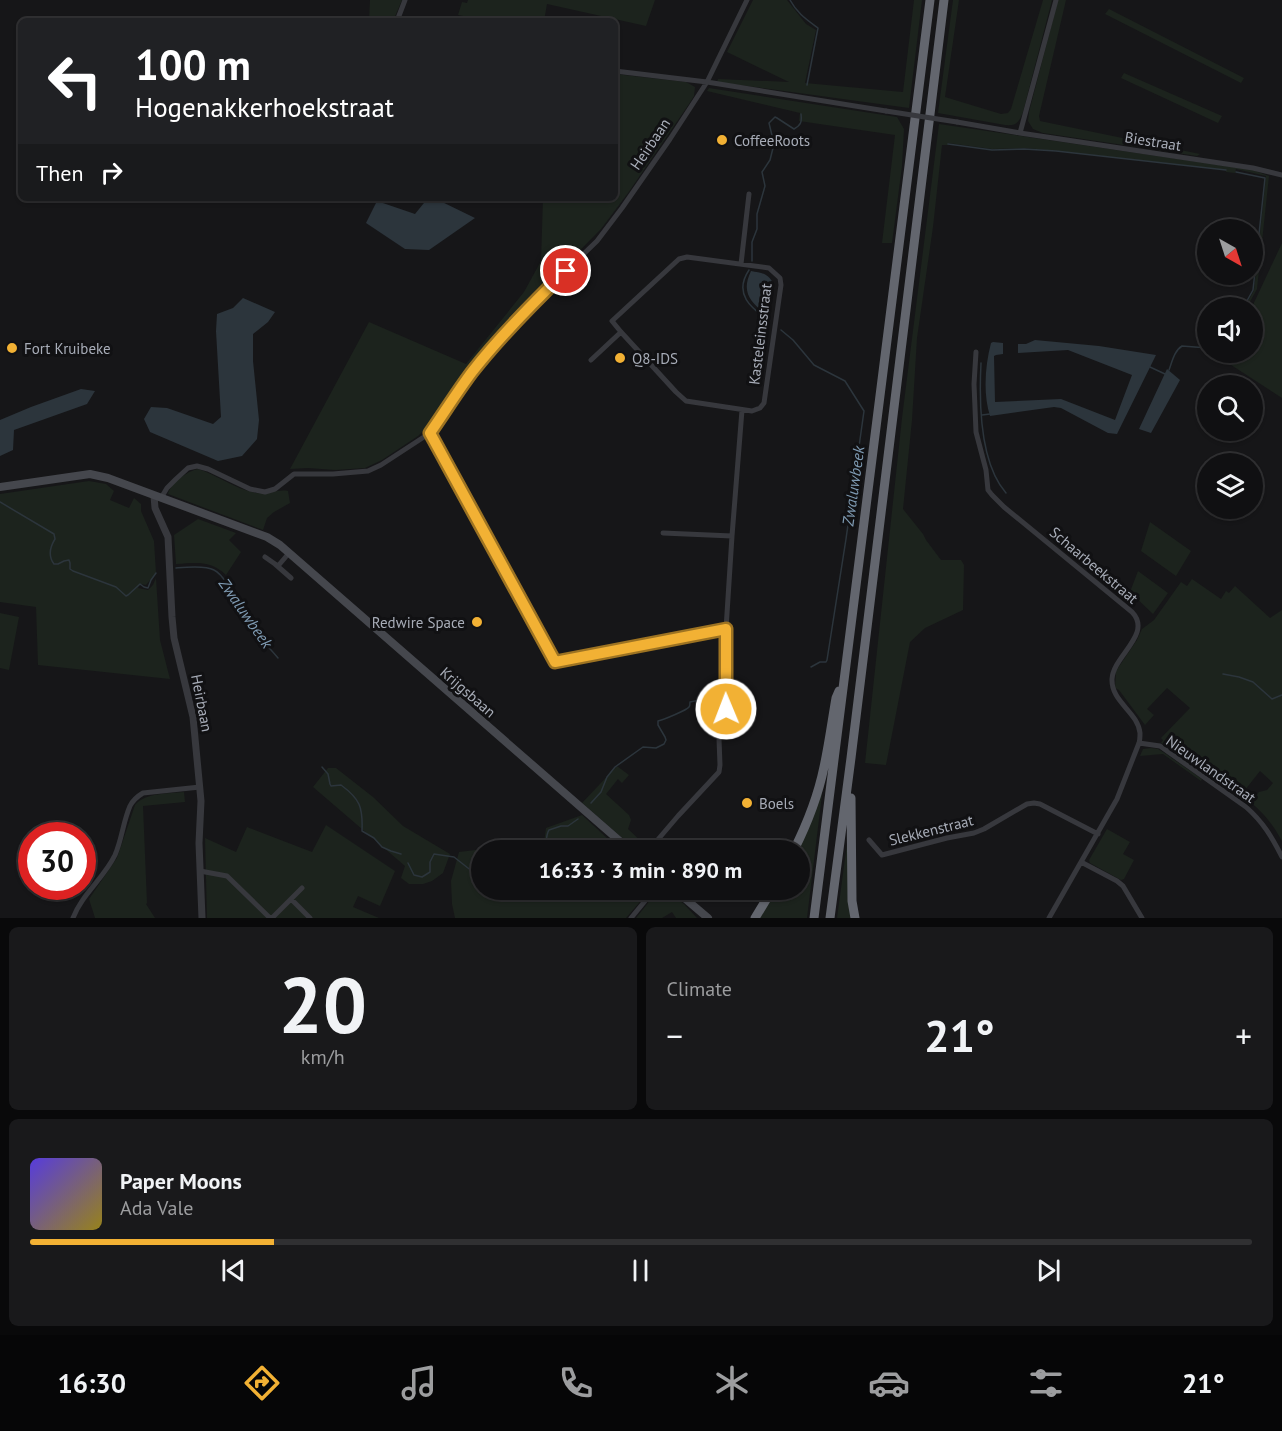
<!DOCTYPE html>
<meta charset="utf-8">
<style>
body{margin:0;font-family:"PT Sans",sans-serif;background:#19191b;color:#f1f3f6;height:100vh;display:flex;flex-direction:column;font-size:22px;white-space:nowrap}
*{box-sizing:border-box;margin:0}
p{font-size:20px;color:#9c9d9f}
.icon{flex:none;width:33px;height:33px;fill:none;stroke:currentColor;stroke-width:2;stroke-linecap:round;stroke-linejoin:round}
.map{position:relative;height:918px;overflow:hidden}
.details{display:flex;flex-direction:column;gap:9px;padding:9px;background:#09090a;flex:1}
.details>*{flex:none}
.hud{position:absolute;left:18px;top:18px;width:600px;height:183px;border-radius:9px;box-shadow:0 2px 4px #0004,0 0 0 2px #303032;background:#202124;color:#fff;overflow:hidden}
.needle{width:39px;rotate:141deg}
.fabs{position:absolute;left:1197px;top:219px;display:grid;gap:12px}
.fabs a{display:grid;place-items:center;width:66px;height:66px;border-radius:50%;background:#101012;box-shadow:0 2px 4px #0004,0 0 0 2px #303032;font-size:30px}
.speed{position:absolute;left:18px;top:822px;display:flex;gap:12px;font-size:30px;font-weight:700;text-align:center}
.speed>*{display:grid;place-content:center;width:78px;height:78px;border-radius:50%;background:#101012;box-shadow:0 2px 4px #0004,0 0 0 2px #303032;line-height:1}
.speed .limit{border:9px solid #d22;background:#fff;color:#111}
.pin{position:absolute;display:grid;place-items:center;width:51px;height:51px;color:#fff;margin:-26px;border:3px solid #fff;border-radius:50%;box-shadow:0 2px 6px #0007}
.me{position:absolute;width:66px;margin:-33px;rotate:359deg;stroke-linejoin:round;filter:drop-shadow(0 0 4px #0008)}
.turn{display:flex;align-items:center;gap:21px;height:126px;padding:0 18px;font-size:27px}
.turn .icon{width:78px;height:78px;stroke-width:2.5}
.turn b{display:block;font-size:42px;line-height:51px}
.then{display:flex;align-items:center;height:57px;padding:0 18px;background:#0003;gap:12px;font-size:22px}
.big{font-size:45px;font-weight:800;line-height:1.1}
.details .card{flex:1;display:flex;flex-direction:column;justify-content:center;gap:9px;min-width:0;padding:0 21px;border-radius:9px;background:#19191b}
.details .dial{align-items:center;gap:0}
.dial b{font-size:78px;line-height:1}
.song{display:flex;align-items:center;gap:18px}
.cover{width:72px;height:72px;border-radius:9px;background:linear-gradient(135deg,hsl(250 70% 55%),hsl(50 70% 35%))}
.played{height:6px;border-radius:3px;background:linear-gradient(90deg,#f2b134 20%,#303032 20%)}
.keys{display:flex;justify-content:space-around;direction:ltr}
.heat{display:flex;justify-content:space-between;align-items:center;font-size:33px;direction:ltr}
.details .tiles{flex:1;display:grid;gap:9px;grid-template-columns:1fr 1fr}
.card:last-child{grid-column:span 2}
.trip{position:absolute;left:471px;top:840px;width:339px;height:60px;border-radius:30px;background:#101012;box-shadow:0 2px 4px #0004,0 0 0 2px #303032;font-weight:800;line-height:60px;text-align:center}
.dock{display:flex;height:96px;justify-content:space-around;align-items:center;background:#060607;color:#9c9d9f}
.dock .icon{width:42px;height:42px}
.dock .current{color:#f2b134}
.dock b{font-size:27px;color:#f1f3f6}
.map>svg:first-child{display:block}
</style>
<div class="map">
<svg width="1282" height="918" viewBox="0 0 1282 918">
<rect width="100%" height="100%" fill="#161618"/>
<path fill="#1c231d" d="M370,0H402L393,21H369Z
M468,0H655L646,26L547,4L544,21H489L458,15L462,2L467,3Z
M753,0H787L806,24L816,30L805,83L903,92L914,0H922L909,108L717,82L718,79L789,82L727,52Z
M953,0H959L945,97L1001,114L1008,113L1011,109L1043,0H1052L1023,112C1019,122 1017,126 1005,125L938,113Z
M1058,0H1066L1039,116L1040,121L1200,154L1197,156L1043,133L1033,129L1028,121L1029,112Z
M1109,9L1244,78L1241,83L1105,14Z
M1124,73L1222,116L1218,123L1121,78Z
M615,74L686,82L695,87L694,96L689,104L628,193L601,229L516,315L471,369L428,426L418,436L382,460L365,468L335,470L308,468L290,469L369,322L466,364L524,292L541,261L543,198H615Z
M709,88L897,117L904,129L902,166L892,243H882L895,135L799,121L800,113L707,91Z
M939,124L1253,170L1269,176L1257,289L1247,307H1245L1254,290L1266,176L1236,169L1235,173L1226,172V170L1058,151L1025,148L992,149L948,143V145H942L933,227L917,338L912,420L903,509L923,534L926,540L941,560H961L964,565L963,610L925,628L910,642L886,765L865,763L902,418Z
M1282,243V398L1225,361L1229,353L1252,352V307Z
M198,469C217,475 235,489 256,493C268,495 277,489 288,491L290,503L274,512L267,518L263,530L168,494C170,484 187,471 198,469Z
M89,481L106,484L114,491L110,500L129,508L134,498L141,504V511L154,541L156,573L146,585L140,584L138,588L148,590L153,585L156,578L160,640L170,679L38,665L36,607L0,602V494Z
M198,519L236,533L229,540L241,552L226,575C210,560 197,563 176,564L174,535Z
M1150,522L1191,551L1176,576L1141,551Z
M1138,571L1168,593L1153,614L1130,592Z
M1192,579L1221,599L1226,591L1229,593L1235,586L1270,618L1282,610V841C1273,825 1265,814 1250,802L1259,792L1267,790L1273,783L1260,771L1241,795L1171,746L1167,747L1161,743L1163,740L1161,738L1190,708L1167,688L1147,709L1154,715L1145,725L1119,690L1115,688L1116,671L1137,640L1142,629L1154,620L1181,582L1187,586Z
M0,613L19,617L9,670L0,668Z
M1151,748L1158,749L1163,752L1202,779L1201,781L1163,754L1140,756L1143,749Z
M617,766L629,775L622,783L618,779L606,794L629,815L631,820L628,829L644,844L645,847L636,850L582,803Z
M328,768H336L373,797L403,826L450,854L443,873L432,881L423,884H409L401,878L405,866L313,787Z
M824,778L807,918H757L775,890H800V850H797Z
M184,792L185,802L143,806L147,903L146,904L155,918H95L89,899L117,858L135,805C146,792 168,794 184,792Z
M582,815L620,850H543L546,828Z
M326,825L395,871L380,906L358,896L353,907L379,918H207L205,838L236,852L247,827L312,852Z
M1107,829L1130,842L1123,854L1134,860L1124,879L1121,880L1090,863L1089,860Z
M525,844L542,850H482V890H650L626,918H455L452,904L451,881L459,852Z
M847,844L851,918H837Z
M657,890H666L684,904L697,918H676L672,912L662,918H636L648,903L649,899Z"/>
<path fill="#2c353c" d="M428,198H434L475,218L429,250L405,249L366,223L377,201L415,214Z
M751,271C761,273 768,273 773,283L769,317C752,303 740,294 751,271Z
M243,298L275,312L268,322L253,334V361L259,420L257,439L242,456L218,461L150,432L144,419L151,407L167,408L213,424L221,417L216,331L217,314L233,308Z
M1035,340L1099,346L1156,355L1117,434L1108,433L1061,408L1054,407L990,416C983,394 985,366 991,343L993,342L1003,343V354L996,355L994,356L995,402L1061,399L1115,420L1132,375L1068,350L1018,353V344H1026Z
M1167,369L1180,380L1151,433L1139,429Z
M81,389L95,391L87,404L14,430L13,450L0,456V420L31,407Z"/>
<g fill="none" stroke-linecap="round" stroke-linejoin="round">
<path stroke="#2c353c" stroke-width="1.5" d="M790,0C797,13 806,19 818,28L807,85
M948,144L992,150L1024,149L1056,151L1226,170
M1236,172L1265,178L1253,290L1243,308
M752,261V242L757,229V214L765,186L762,172L770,160L774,144L769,123L775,117L777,118L794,129C801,125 802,122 801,114
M749,270C733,294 751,308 769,321
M781,330L793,340L814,365L845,381L864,411L846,539L827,660L826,662H820L811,667
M981,363C979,402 979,462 1006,493
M1150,367L1165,374
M1169,370C1172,362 1174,351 1182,346L1208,348
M982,415L990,414
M0,502L54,534L55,539C50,547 48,556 54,564H58L64,561L69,560L70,563V569L73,571L116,587L126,596L128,595L140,584L144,587L148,588L151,580L156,573
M176,568C187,567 205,565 214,570C227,576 242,612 251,625C258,637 269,647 278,658
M1223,674L1239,677L1253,682L1272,699L1282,695
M322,767L328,774L330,784L331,786L341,785C360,799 363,807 362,831L374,838L382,847L391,851L401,854
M591,803L601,792L607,777L615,767L643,747L656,748L664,744L666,740L665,737L658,725V721C663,720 687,710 689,707C690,706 690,703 690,702L709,698L715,699L721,708
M523,850L528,849L532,850
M543,850C548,844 545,836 549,830L561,826H568L578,819
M408,863L414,875L422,877L430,872V862L434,854L454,857L473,872L482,864"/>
<path stroke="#37383d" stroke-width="5" d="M397,21L405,0
M615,71L707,82L886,111
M957,122L1020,133L1253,168L1282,175
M1020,133L1056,0
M687,257L769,268L780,278L781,285L764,403L760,408L752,411L686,401L676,392L621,332L612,321L679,259Z
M741,264L749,194
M976,352L974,384L976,432L986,470L988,490L992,495L1004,507L1132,612C1153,634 1113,656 1112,679C1111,702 1138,712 1140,733C1140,736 1140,740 1139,743L1117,799L1049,918
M591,360L621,332
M430,433L555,662L726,629
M161,498L167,488L176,479L188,468L197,466L208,469L250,489L265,492L275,489L294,474H333L368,471L381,465L430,433L471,373L490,350L513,324L539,297L597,241L622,208L670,139L707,82L747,0
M663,533L732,536
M265,557L275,564L291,578
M278,566L289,553
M1139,743L1160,746L1246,807C1263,822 1272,837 1282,857
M869,840L882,855L947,838L974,833L984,829L1027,804L1034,803L1040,804L1098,834
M649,850L678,816L719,772L720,765L719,739L726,709V629L732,536L742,410
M1081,862L1117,881L1123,886L1142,918
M200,871L227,876L270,918
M291,899L302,888
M73,918C82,894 104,878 115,855C122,839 123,822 130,806C133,800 138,796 143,793L200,787
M272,918L291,899L310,918
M631,918L654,890"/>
<path stroke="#37383d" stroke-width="7" d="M154,496L155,508L168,537L172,617L174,638L193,717L201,801L199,843L202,918"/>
<path stroke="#45474d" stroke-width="8" d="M0,487L90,474L108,478L267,537L280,545L630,850
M675,890L708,918"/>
<path stroke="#63666e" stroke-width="9" d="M851,798L852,901L855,918
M794,850C807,824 818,796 824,767C829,744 832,721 836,698L839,691
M755,918L772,890
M814,918L930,0
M830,918L851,758L944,0"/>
<path stroke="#37383d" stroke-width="5" d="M886,111L957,122"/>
</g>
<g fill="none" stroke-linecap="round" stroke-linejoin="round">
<g stroke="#9d7322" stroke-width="15">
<path id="route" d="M566,271C533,303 500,336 472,372C457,392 444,413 430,433L555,662L726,629V709"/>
</g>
<use href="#route" stroke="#f2b134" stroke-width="10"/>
</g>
<g fill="#f2b134" stroke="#111113" stroke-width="2">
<circle cx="722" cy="140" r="6"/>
<circle cx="12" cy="348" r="6"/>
<circle cx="620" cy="358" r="6"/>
<circle cx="477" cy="622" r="6"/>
<circle cx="747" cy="803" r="6"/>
</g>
<g text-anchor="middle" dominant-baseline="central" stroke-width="6" stroke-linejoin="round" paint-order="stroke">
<g font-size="15" fill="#a8adb8" stroke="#111113" text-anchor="start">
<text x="734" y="140">CoffeeRoots</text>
<text x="24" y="348">Fort Kruibeke</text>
<text x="632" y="358">Q8-IDS</text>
<text x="465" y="622" text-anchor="end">Redwire Space</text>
<text x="759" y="803">Boels</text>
</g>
<g font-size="15" fill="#a8adb8" stroke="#111113">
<text transform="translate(1153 141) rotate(9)">Biestraat</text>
<text transform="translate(650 144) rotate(-56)">Heirbaan</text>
<text transform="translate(760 334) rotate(-83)">Kasteleinsstraat</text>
<text transform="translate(1094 565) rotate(40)">Schaarbeekstraat</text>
<text transform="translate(468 692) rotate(41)">Krijgsbaan</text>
<text transform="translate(202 703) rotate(79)">Heirbaan</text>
<text transform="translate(1211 769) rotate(35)">Nieuwlandstraat</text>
<text transform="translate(931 830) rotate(-14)">Slekkenstraat</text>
</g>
<g font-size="16" font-style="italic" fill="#7f9bb3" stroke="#111113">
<text transform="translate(853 486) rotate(-82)">Zwaluwbeek</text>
<text transform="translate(246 613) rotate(55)">Zwaluwbeek</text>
</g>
</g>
</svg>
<div class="fabs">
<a><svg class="needle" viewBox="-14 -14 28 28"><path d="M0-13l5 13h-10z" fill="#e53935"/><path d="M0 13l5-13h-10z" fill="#9c9d9f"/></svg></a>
<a><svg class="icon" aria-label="sound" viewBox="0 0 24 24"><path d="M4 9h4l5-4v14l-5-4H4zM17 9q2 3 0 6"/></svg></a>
<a><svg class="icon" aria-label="search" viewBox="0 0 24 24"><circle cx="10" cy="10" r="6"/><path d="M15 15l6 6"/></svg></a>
<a><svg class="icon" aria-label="layers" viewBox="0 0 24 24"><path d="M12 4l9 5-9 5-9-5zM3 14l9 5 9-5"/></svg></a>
</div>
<div class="speed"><div class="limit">30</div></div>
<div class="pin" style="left:566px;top:271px;background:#d93025"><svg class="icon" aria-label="arrive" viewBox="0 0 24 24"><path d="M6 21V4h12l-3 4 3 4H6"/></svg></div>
<svg class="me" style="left:726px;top:709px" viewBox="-20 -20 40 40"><circle r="17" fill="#f2b134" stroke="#fff" stroke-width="3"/><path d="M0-11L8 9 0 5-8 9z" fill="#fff"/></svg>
<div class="trip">16:33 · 3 min · 890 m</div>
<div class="hud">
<div class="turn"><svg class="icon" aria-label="left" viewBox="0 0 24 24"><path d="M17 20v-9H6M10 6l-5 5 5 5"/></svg><div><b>100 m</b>Hogenakkerhoekstraat</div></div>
<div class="then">Then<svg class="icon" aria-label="right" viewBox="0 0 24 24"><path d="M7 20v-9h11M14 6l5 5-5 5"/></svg></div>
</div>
</div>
<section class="details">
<div class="tiles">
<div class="card dial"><b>20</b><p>km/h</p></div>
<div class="card"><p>Climate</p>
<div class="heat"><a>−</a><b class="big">21°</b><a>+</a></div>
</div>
<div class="card">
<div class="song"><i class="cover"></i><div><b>Paper Moons</b><p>Ada Vale</p></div></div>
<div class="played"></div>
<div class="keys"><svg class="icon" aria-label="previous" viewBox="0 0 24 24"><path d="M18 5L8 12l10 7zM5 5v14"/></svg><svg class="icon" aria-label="pause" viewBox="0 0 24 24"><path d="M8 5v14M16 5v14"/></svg><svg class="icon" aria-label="next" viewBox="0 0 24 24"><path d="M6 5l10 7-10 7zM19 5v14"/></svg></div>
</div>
</div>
</section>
<nav class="dock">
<b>16:30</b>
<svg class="icon current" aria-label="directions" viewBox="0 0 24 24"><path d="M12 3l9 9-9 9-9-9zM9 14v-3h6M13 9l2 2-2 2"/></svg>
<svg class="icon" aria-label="music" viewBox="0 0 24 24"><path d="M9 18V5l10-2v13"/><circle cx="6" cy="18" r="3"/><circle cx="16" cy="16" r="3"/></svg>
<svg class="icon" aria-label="phone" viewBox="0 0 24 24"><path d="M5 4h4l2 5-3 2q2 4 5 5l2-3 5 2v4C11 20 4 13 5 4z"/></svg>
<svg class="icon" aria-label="climate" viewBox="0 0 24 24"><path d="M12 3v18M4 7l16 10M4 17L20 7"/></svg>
<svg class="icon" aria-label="car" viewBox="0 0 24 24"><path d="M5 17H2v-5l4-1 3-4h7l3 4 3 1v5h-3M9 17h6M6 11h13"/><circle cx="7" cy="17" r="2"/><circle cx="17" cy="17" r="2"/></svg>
<svg class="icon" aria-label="filters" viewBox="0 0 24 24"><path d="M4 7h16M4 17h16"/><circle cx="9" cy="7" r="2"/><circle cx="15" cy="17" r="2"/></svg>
<b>21°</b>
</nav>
